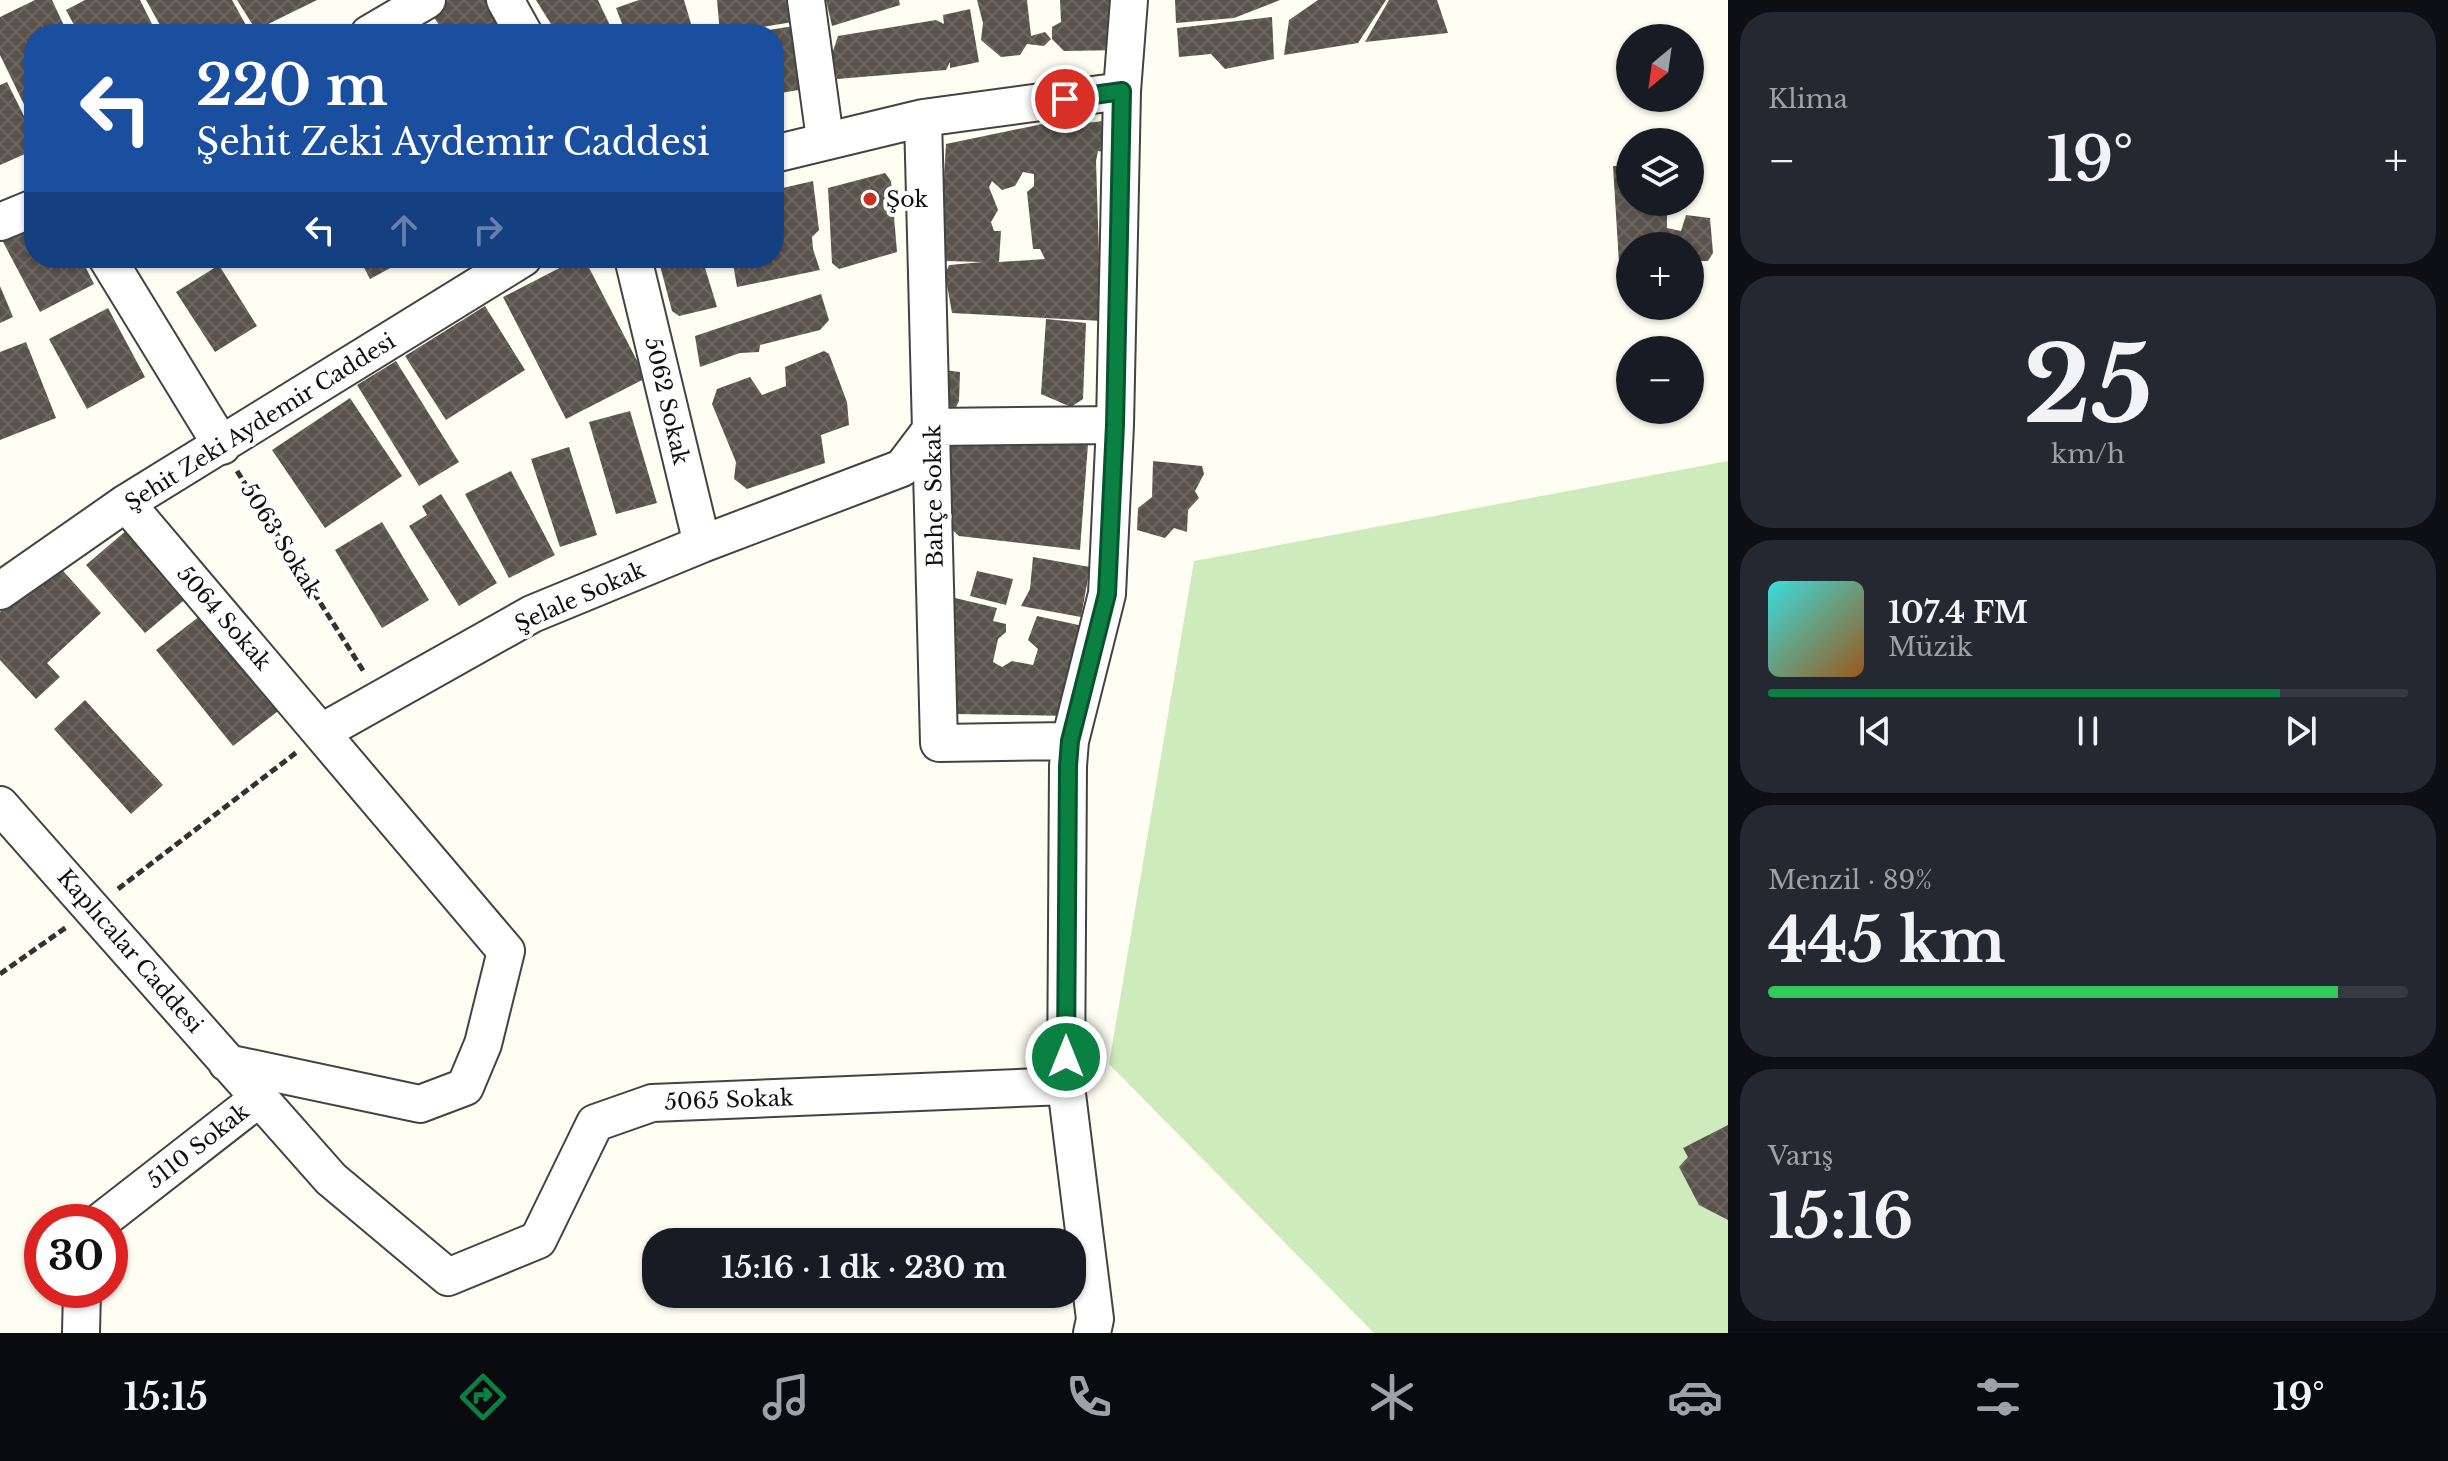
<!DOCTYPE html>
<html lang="tr">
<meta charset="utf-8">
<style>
body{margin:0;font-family:"Libre Baskerville",serif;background:#242831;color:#f1f3f6;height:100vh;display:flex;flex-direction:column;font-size:30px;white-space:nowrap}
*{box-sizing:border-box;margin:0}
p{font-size:26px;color:#9ea1a6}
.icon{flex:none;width:44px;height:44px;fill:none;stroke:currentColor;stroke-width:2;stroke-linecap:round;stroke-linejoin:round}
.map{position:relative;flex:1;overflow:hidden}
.drawer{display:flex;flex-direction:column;gap:12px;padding:12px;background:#0d0f14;width:720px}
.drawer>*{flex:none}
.hud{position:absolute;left:24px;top:24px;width:760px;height:244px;border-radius:32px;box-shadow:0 2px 6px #0004;background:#1a4fa0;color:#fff;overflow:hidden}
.needle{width:52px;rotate:209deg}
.fabs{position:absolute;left:1616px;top:24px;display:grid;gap:16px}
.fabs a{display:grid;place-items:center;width:88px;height:88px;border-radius:50%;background:#171b24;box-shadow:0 2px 6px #0004;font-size:40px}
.speed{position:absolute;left:24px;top:1204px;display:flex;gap:16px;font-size:40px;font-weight:700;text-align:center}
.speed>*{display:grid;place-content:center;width:104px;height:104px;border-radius:50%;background:#171b24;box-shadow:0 2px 6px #0004;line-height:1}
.speed .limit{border:12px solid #d22;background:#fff;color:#111}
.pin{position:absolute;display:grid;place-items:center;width:68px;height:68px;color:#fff;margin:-34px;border:4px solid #fff;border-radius:50%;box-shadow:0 2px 8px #0007}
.me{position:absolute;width:88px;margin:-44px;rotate:0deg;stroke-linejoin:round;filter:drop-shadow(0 0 6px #0008)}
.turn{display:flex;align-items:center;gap:28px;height:168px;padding:0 40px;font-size:36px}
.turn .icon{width:104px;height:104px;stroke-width:2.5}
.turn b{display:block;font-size:56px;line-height:68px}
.lanes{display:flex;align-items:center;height:76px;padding:0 40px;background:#0003;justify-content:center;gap:40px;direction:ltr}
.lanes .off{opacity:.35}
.big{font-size:60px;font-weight:700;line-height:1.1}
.drawer .tile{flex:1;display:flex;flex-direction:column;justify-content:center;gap:12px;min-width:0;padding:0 28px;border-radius:32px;background:#242831}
.drawer .dial{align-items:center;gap:0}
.dial b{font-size:104px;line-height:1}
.song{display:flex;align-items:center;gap:24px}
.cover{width:96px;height:96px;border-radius:12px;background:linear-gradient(135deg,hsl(180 70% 55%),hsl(30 70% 35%))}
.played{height:8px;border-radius:4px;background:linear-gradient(90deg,#0b8043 80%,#363941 80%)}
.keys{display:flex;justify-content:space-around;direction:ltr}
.heat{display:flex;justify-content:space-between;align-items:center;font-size:44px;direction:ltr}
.charge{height:12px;border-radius:6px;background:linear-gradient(90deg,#34c759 89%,#363941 0)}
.trip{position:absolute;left:642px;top:1228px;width:444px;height:80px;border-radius:32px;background:#171b24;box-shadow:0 2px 6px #0004;font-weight:700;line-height:80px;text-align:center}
.dock{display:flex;height:128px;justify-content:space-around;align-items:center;background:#090b0e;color:#9ea1a6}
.dock .icon{width:56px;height:56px}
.dock .on{color:#0b8043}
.dock b{font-size:36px;color:#f1f3f6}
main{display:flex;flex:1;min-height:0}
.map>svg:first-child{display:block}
</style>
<main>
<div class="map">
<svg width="1728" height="1333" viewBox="0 0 1728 1333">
<defs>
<pattern id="building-cross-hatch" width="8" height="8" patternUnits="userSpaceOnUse" patternTransform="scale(2)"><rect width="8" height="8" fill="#59534c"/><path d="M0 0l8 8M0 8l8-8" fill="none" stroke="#6c6761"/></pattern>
</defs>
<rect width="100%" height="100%" fill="#fffef3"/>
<path fill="#cdebbb" d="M1728,461V1333H1374L1109,1064L1194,561Z"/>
<path fill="url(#building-cross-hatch)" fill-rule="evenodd" d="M35,0H52L68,34H34V125L0,55V17Z
M85,0H140L157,34H79L66,10Z
M146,0H232L251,34H165Z
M237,0H317L256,30Z
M445,0H494L507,20L485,34H445L429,10Z
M536,0H598L614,34H557Z
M639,0H684L694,34H626L616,8Z
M717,0H791L793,22L720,34Z
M826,0H899L900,5L832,26Z
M977,0H1027L1031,36L1045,32L1051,39L1044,46L1027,44L1020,55L1001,57L981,40L983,23Z
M1060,0H1125L1124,50L1064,51L1052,39V27L1061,22Z
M1175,0H1280L1234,18L1176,23Z
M1318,0H1386L1358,43L1284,55L1289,20Z
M1389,0H1437L1448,33L1365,42Z
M970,9L979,62L950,68V62L946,70L837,79L832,54L838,36L936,20L944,24L943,15Z
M1272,17L1274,59L1225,69L1211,54L1179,57L1177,28Z
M794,26L805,89L774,94V34L756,32Z
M7,82L34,136V150L0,165V85Z
M1067,119L1071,125L1103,121L1104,152L1098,151L1096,161L1099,255H1104L1103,321L952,313L945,274L949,265L983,262L944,261L941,227L946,144ZM1023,172L1034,174V186L1027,192L1033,249H1040L1045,259L999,262L1001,231H994L991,222L998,210L989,187L992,181L1002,190L1015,186Z
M1629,149L1630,202H1667V228L1681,231L1686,215L1710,218L1713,253L1708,261H1690V246H1630V263H1619L1613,166H1624Z
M885,173L891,181L897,252L839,269L832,263L828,188Z
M813,181L819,230L812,237L813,249L820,270L737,287L732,258H774V190Z
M34,221V258H81L94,284L40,312L1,238Z
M359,258H409L370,279Z
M579,258H584L646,378L566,419L503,297Z
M658,258H702L717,307L679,316L672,311Z
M219,265L257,326L215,352L176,292Z
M0,286L13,317L0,323Z
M821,294L829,320L820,330L760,345L759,352L740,353L700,367L695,336Z
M485,306L525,370L446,420L405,356Z
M108,308L145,377L87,409L49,339Z
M1046,319L1086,323L1083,399L1071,407L1041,394Z
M26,342L56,418L0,440V352Z
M824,351L829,354L847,402L849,425L821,435L825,463L747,489L734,479L736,462L712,404L717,389L750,377L762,395L786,386L785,367Z
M396,361L459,462L419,486L357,385Z
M944,370L960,372L959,401L955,409L941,402Z
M350,398L402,476L325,528L272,450Z
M630,411L657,503L616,514L589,422Z
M948,436L1088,444L1080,550L959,536L944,522Z
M569,447L597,535L560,547L531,459Z
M1153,461L1202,466L1204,474L1195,491L1199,498L1188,510L1187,532L1174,528L1165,538L1137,530L1138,508L1152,497Z
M511,471L555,555L509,578L465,494Z
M441,494L497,583L459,606L409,526L427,515L422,506Z
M382,522L429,600L382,628L335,550Z
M128,529L188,597L145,633L86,565Z
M1033,557L1090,567L1081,617L1021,606L1030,589Z
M55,562L101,613L47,663L60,677L36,699L0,660V612Z
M977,571L1013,579L1006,605L970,596Z
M951,597L997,608L993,621L1006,624V632L998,639L993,662L1002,667L1012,661L1033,665L1038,649L1028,640L1037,616L1083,626L1071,716L954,714Z
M205,612L282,708L233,746L156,650Z
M85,700L163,785L131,814L54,729Z
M1728,1125V1220L1699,1205L1679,1167L1688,1157L1683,1148Z"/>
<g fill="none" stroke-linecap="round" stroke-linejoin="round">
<g stroke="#434343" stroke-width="40">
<path id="minor" d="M505,0L524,34
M806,0L825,139
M369,34L427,0
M923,118L939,743L1070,741
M774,154L923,118L1122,91
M0,222L34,208
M107,258L222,446
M633,258L702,544
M126,503L506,951L483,1044L465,1087L420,1104L227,1063
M0,591L126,503L523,258
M322,732L532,614L702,544L902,468L933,427L1115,425
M0,805L331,1179L448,1277L538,1240L595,1123L652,1103L1066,1086
M100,1222L258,1099
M81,1333L82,1290
M1092,1333L1095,1319L1066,1086L1068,766L1070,741L1107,594L1115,425L1122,91L1129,0"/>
</g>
<path stroke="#323232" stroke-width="5" stroke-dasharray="8 4" stroke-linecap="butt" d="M237,471L364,672
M118,889L297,752
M0,974L68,926"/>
<use href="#minor" stroke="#fff" stroke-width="36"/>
</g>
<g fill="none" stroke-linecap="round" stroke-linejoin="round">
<g stroke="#07532c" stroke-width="20">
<path id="route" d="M1065,99L1122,91L1115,425L1107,594L1070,741L1068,766L1066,1057"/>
</g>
<use href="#route" stroke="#0b8043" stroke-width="14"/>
</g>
<circle fill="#c53123" stroke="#fff" stroke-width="3" cx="870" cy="199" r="8"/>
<g text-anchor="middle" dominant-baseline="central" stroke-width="8" stroke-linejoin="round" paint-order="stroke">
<g font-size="22" fill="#101010" stroke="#fff" text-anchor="start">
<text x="886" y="199">Şok</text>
</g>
<g font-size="22" fill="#101010" stroke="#fff">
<text transform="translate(667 401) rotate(77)">5062 Sokak</text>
<text transform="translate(260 422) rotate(-32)">Şehit Zeki Aydemir Caddesi</text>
<text transform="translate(934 496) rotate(-91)">Bahçe Sokak</text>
<text transform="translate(281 540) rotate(58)">5063 Sokak</text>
<text transform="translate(580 597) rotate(-24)">Şelale Sokak</text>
<text transform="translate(224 618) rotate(49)">5064 Sokak</text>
<text transform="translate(130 951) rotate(49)">Kaplıcalar Caddesi</text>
<text transform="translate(729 1100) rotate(-2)">5065 Sokak</text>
<text transform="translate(198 1146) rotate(-38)">5110 Sokak</text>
</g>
</g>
</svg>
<div class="fabs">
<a><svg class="needle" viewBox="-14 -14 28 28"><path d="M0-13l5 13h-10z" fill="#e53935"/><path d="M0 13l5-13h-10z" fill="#9ea1a6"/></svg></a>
<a><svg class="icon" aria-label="layers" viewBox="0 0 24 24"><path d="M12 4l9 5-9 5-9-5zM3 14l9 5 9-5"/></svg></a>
<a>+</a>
<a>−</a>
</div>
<div class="speed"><div class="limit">30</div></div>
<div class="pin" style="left:1065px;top:99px;background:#d93025"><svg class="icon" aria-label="arrive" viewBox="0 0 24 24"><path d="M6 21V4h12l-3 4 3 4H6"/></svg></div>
<svg class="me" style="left:1066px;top:1057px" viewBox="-20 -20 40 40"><circle r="17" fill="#0b8043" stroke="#fff" stroke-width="3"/><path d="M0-11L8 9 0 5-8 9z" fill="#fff"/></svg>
<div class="trip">15:16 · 1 dk · 230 m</div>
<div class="hud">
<div class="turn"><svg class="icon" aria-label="left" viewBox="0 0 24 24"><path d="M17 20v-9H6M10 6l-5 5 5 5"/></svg><div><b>220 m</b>Şehit Zeki Aydemir Caddesi</div></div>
<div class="lanes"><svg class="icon" aria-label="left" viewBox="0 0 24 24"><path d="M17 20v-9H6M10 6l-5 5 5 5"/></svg><svg class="icon off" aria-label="ahead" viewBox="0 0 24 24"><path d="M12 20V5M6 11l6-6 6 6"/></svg><svg class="icon off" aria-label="right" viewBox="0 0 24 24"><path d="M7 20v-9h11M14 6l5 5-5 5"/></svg></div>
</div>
</div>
<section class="drawer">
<div class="tile"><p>Klima</p>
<div class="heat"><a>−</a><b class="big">19°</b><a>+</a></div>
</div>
<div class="tile dial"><b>25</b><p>km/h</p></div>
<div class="tile">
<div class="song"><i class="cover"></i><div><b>107.4 FM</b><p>Müzik</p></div></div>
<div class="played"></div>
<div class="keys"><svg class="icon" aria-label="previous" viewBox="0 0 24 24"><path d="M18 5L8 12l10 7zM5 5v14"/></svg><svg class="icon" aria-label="pause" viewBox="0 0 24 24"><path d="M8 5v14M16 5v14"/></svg><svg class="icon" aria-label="next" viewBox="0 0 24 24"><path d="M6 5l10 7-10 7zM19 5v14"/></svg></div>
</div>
<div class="tile"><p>Menzil · 89%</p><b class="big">445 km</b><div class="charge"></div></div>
<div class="tile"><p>Varış</p><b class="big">15:16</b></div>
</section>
</main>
<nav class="dock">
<b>15:15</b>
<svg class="icon on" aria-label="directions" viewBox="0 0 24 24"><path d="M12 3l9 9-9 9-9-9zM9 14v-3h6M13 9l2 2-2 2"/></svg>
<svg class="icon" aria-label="music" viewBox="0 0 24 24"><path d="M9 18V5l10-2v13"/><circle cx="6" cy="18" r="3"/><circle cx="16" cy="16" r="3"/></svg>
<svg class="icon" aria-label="phone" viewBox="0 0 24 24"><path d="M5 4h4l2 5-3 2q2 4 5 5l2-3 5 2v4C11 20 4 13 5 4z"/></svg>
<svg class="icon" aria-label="climate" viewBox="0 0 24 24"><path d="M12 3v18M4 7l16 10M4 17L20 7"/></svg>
<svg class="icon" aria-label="car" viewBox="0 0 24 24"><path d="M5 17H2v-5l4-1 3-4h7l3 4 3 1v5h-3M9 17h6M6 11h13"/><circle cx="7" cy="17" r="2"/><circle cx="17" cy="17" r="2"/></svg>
<svg class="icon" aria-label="filters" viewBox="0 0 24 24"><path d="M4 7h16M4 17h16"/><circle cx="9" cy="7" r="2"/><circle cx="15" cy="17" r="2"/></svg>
<b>19°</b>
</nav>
